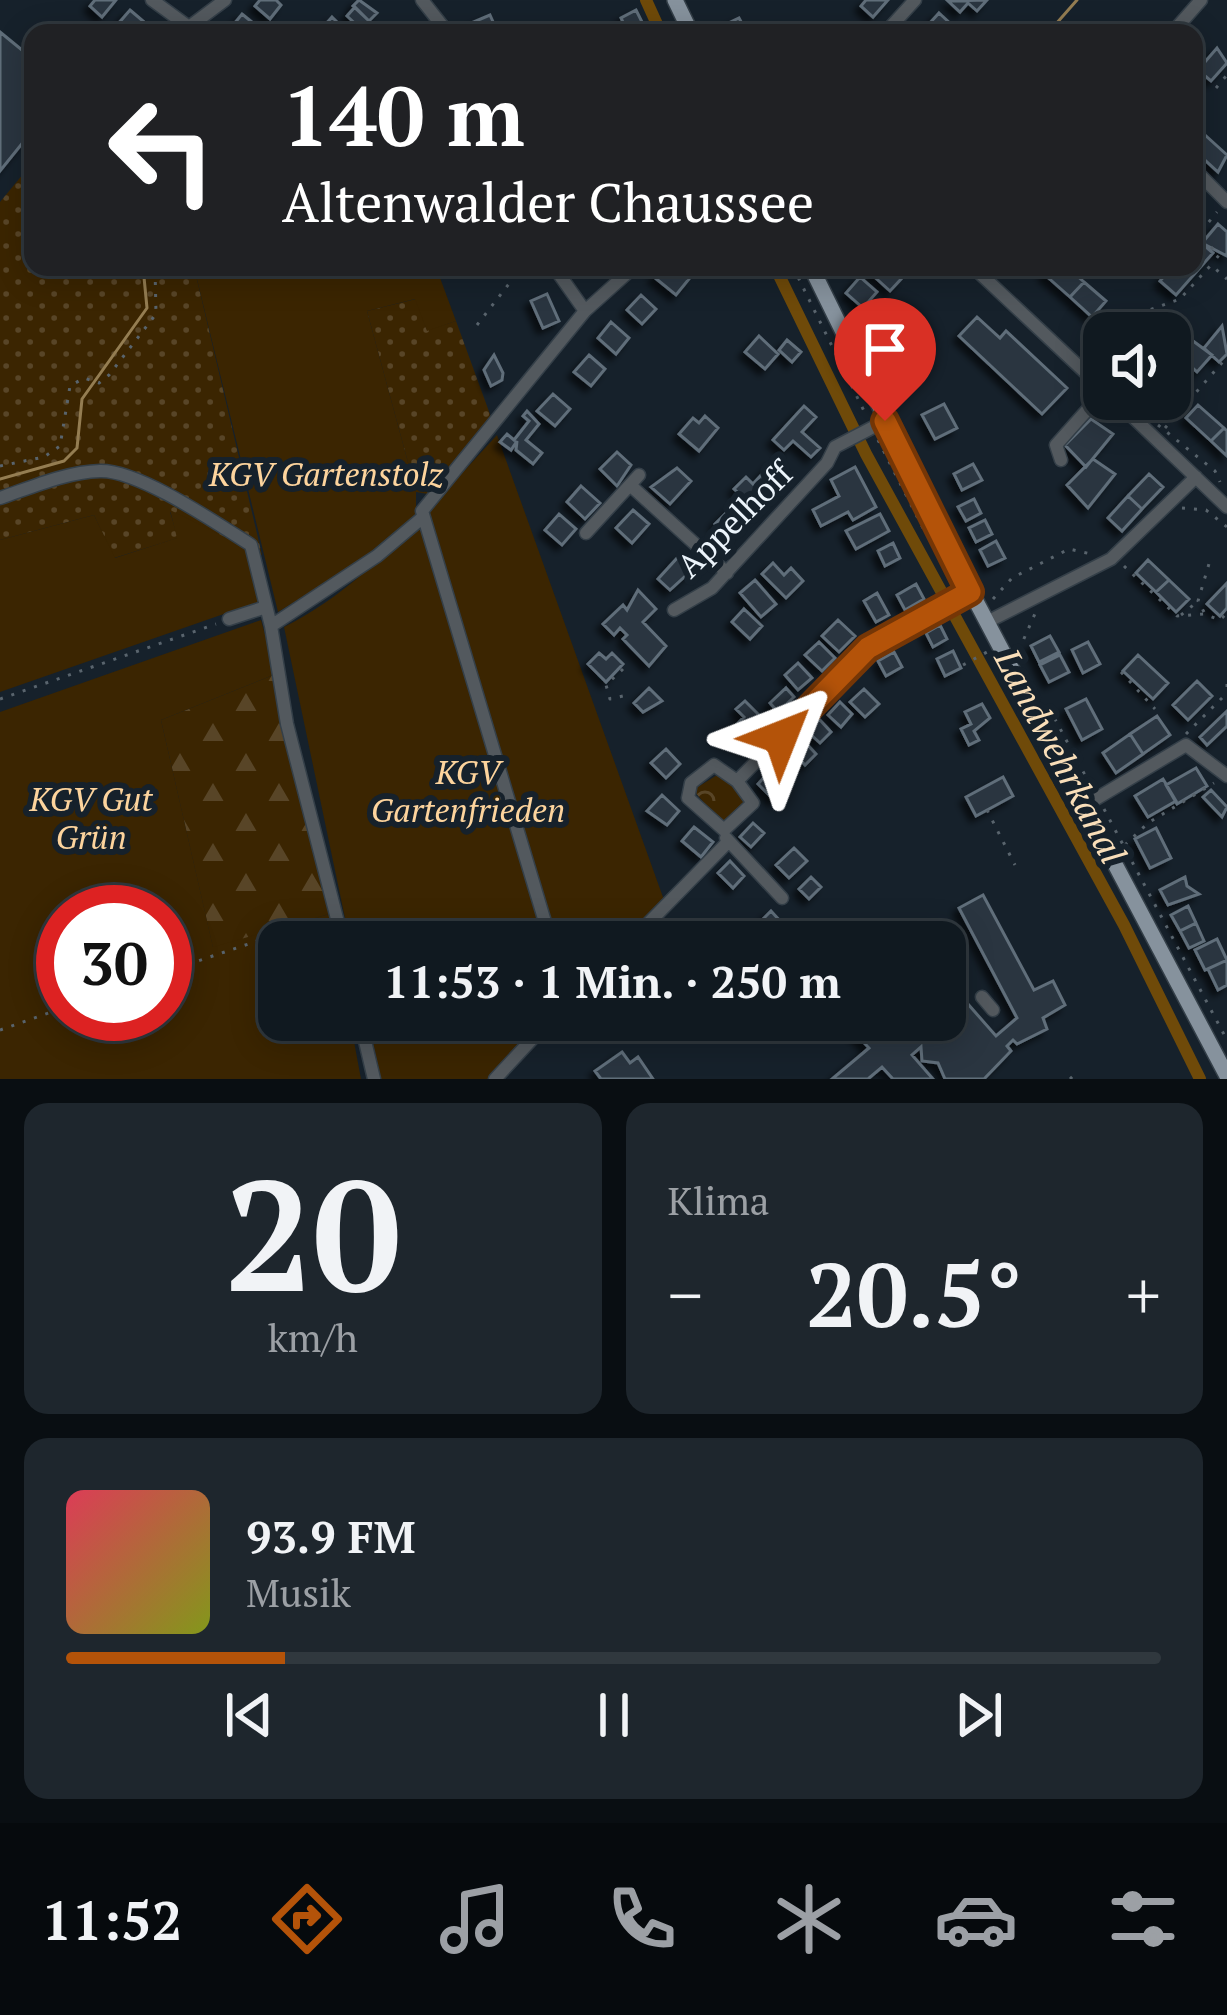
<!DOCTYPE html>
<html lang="de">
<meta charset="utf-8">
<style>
body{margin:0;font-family:"PT Serif",serif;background:#1e262d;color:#f1f3f6;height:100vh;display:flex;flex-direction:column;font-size:45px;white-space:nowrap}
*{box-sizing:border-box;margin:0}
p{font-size:39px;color:#9ca0a5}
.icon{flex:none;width:66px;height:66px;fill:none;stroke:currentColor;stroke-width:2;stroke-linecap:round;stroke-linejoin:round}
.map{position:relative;height:1079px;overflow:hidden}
.panel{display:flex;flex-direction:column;gap:24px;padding:24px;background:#090e12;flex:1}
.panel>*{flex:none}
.top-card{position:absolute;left:24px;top:24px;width:1179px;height:252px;border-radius:24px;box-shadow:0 6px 30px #0003,0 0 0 3px #30383e;background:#202124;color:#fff;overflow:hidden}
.fabs{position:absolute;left:1083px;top:312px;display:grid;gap:24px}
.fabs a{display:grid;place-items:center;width:108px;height:108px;border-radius:24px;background:#101920;box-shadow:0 6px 30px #0003,0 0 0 3px #30383e;font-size:60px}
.speed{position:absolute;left:36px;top:885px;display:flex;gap:24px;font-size:60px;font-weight:700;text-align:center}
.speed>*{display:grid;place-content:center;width:156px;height:156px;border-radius:50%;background:#101920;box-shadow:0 6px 30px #0003,0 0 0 3px #30383e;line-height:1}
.speed .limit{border:18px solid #d22;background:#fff;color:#111}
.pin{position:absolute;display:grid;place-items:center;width:102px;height:102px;color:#fff;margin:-123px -51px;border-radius:50% 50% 50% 0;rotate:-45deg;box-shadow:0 0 12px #0007}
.pin .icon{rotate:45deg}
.me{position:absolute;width:132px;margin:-66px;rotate:45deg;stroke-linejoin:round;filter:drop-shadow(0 0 9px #0008)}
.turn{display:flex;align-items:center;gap:42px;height:252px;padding:0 60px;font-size:54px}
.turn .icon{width:156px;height:156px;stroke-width:2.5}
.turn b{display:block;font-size:84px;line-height:102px}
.big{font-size:90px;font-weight:600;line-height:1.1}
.panel .tile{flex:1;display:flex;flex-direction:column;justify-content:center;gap:18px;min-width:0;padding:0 42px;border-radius:24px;background:#1e262d}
.panel .dial{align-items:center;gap:0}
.dial b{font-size:156px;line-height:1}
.song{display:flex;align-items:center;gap:36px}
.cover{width:144px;height:144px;border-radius:18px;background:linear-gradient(135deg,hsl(350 70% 55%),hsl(70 70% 35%))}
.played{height:12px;border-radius:6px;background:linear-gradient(90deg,#b45309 20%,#30383e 20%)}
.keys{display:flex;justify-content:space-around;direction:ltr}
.heat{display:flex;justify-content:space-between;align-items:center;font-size:66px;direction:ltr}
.panel .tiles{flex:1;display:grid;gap:24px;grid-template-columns:1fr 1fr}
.tile:last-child{grid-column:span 2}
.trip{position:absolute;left:258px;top:921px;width:708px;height:120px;border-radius:24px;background:#101920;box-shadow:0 6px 30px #0003,0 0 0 3px #30383e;font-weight:600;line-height:120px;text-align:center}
.menu{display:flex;height:192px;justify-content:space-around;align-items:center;background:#060a0d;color:#9ca0a5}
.menu .icon{width:84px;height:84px}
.menu .active{color:#b45309}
.menu b{font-size:54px;color:#f1f3f6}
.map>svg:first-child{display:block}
</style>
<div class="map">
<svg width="1227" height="1079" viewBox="0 0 1227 1079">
<defs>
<pattern id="grass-dots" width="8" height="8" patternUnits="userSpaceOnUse" patternTransform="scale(3)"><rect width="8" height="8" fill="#3b2501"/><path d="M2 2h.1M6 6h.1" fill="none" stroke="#584527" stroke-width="1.8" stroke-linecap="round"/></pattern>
<pattern id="forest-firs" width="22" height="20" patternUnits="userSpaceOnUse" patternTransform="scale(3)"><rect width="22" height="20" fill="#3b2501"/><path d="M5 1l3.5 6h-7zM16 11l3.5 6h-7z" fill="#584527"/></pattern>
<pattern id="park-crowns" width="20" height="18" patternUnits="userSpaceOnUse" patternTransform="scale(3)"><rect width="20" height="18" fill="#3b2501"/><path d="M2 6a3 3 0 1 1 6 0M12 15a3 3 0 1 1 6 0" fill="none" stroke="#584527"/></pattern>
<filter id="shadow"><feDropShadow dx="-5.5" dy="5.5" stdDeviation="3" flood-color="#0009"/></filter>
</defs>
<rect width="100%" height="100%" fill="#16212b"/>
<path fill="url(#grass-dots)" d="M33,162V267H194L262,555L170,512L178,538L114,558L94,515L0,540V202Z
M416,299L427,330L456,321L491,417L428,494L416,492L367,311Z"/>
<path fill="url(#forest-firs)" d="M276,674L329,914L213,948L161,720Z"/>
<path fill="url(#park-crowns)" d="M722,772L744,798L742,807L722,823L693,790Z"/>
<path fill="#3b2501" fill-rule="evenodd" d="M194,267H436L456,321L427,331L415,299L367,311L416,492V514L355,565L278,612Z
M497,435L664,900L620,942H350L284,627C371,583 431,506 497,435Z
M170,510L245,547L258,602L0,692V540L94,515L115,558L177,538Z
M261,620L276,674L161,720L213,947L329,914L334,942H279V1020H350L361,1079H0V712ZM63,912H165V1014H63Z
M368,1020H541L489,1079H381Z"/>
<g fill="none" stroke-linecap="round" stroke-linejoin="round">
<path stroke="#947d52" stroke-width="3" d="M1048,33L1077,0
M0,479L64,461L77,448L82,399L147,308L143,267"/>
<path stroke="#6f4a09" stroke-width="12" d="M646,0L661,33
M775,267L866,454L1124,925L1200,1079"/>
</g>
<path fill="#2a3640" stroke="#606e7a" stroke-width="3" filter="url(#shadow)" d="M95,0H116L102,17L90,6Z
M260,0H276L281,5L270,19L255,6Z
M359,0L377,13L369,21L353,6Z
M866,0H888L873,17L861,6Z
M987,0L977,11L968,3L960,12L948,1Z
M355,7L371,23L363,31L347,16Z
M130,10L143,21L133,33L118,24Z
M636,10L644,26L628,33L621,18Z
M939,13L953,26L946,33L929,24Z
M242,14L258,27L253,33L230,29Z
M490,15L498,33H475L471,23Z
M332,17L348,33H318Z
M739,18L746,31L716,33L714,30Z
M0,32L33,59V130L0,171Z
M1217,48L1227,63L1211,81L1198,70Z
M1205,135L1227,155L1218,172L1194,150Z
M1218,224L1227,232V256L1202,243Z
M1197,239L1213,253L1176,295L1160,281L1172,267H1194Z
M663,267H674L689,279L676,295L654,277Z
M872,267H890L902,278L890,291L868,271Z
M1051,267H1067L1084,282L1070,297L1044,274Z
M860,277L877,292L863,308L846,293Z
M1084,282L1106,301L1092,317L1070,297Z
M547,294L559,321L543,328L531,301Z
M641,295L656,309L642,324L627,310Z
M1163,316L1185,335L1172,350L1170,333L1150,330Z
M977,317L1000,338L1006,331L1067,388L1042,414L959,336Z
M910,321L931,342L910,364L889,342Z
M611,322L629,338L616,354L598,338Z
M1222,326L1227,354L1219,362L1204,348Z
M1185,335L1212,355L1197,372L1172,350Z
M759,336L778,354L765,369L745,352Z
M787,340L801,352L792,362L779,350Z
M494,355L503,373L502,380L491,386L484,370Z
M589,355L605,369L591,386L574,372Z
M553,394L570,409L555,426L537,411Z
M944,404L957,428L935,439L922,415Z
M1198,405L1224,428L1211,441L1186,418Z
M804,406L816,417L802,432L820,448L811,457L793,441L784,450L773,440Z
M527,411L539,424L526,440L542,453L533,464L516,450L517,441L511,450L500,442L507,434L514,440L529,421L523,416Z
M705,416L718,428L699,451L679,434L693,418L699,423Z
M1091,419L1113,434L1086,467L1065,445Z
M1224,428L1227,431V456L1211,441Z
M617,452L631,465L617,486L600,469Z
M1093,459L1115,474L1088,508L1067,485Z
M773,462L791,479L759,512L734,489L746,477L753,484Z
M973,464L982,480L962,490L954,474Z
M855,467L876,507L853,520L848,512L821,526L813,510L839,496L831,480Z
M677,468L691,481L670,504L651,487Z
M1149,474L1163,487L1142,509L1128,496Z
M581,486L600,503L585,519L567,502Z
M1128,496L1142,509L1122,531L1108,518Z
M974,499L981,513L966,521L958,507Z
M733,506L747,519L729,538L715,524Z
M633,510L649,524L632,543L616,528Z
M559,514L576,529L562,545L545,530Z
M880,514L889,531L856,549L846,531Z
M985,520L992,534L976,542L969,528Z
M996,541L1005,558L988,566L980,550Z
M893,543L900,558L885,566L878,551Z
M679,556L693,569L670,590L658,579Z
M1148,560L1169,580L1156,592L1136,573Z
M773,563L784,575L791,568L803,581L786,598L762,574Z
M755,580L776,604L761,617L740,593Z
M1169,580L1189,599L1176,612L1156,592Z
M1227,583V608L1220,616L1207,604Z
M916,584L924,599L905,610L897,595Z
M638,590L656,609L643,622L666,646L649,666L623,639L627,635L620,628L614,635L603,624L623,605L627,610Z
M877,593L889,615L876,622L864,601Z
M744,609L762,626L750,639L732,622Z
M838,620L855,636L839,652L822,636Z
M940,625L947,639L933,647L926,633Z
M1050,636L1059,652L1039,662L1031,646Z
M819,642L835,658L822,671L805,655Z
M1088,642L1100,664L1083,673L1072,650Z
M953,651L961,668L945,676L937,659Z
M894,652L902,667L886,676L878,661Z
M599,653L606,659L612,653L623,664L606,682L588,664Z
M1060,655L1069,672L1049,682L1040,665Z
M1138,655L1168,683L1153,699L1123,671Z
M798,663L812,678L798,690L785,675Z
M1197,681L1212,696L1188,720L1173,705Z
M649,688L662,701L643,712L634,703Z
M786,688L794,697L778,712L770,703Z
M864,689L879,704L865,717L850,702Z
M1086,699L1102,729L1082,740L1066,709Z
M745,701L767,723L744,746L729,732L744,717L736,709Z
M840,702L852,714L841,727L828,715Z
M982,704L990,718L974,731L979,740L969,745L961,729L971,724L965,712Z
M1227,711V726L1207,745L1200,737Z
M1157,716L1170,735L1143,754L1130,734Z
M819,719L831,732L820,743L807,731Z
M1130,734L1143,754L1116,773L1103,753Z
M802,739L816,754L805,765L791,750Z
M666,749L680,764L666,778L651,763Z
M784,756L795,767L784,778L773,767Z
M1196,768L1207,786L1177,804L1166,785Z
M768,773L785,788L774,800L758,784Z
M1003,777L1013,796L976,816L966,797Z
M1163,779L1176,801L1148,817L1135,796Z
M1211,790L1227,807L1222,817L1203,797Z
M662,795L679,811L667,825L647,811Z
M753,823L764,833L751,847L740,837Z
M694,827L713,842L701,857L682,841Z
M1156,828L1171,858L1150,868L1135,839Z
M794,848L807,861L789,878L776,865Z
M730,861L744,876L733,888L718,873Z
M811,877L821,887L809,899L799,889Z
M1185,877L1187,886L1199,894L1168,905L1160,890Z
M983,895L1034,990L1053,981L1065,1005L1043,1018L1047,1029L1017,1044L1013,1040L1007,1046L1011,1051L984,1079H945L938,1063L922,1061L921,1047L912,1055L933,1079H893L882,1067L868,1079H832L869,1048L851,1029L860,1020H880L889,1030L900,1020H945L946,979L996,1036L1017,1018L959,908Z
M1188,906L1196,923L1180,931L1171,915Z
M771,911L781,922L768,934L758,924Z
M1196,923L1204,941L1189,948L1180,931Z
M1217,939L1227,960L1205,970L1195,950Z
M1227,960V985L1218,990L1208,969Z
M622,1052L630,1063L638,1057L653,1079H601L595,1071Z"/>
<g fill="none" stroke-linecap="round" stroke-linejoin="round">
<g stroke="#343f48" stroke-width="15">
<path id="minor" d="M152,0L189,27L225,0
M422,0L448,33
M885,33L915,0
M1172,33L1201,0
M1194,169L1227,202
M554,267L585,311
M973,267L1104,390
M1114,399L1227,507
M1061,460L1056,445L1104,391
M630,485L727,573
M0,498C32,487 66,472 100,471C139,470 216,523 251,545L271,626
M586,533L639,475
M674,610L712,588L827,463L835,447L885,421
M229,619L266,607
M987,622L1111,559L1196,477
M714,765L737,781L753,803L724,830L688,798L691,783Z
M737,781L868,648L971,592
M1084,806L1186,745L1227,776
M726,838L782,898
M343,942L287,724L271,626L377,556L422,518
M551,942L422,511L585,311L634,267
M630,942L727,843
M945,952L947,950
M982,997L993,1010
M360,1020L374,1079
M495,1079L550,1020"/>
</g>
<g stroke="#343f48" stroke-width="18">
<path id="major" d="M675,0L691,33
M811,267L969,588L1227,1076"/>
</g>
<path stroke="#59646d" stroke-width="3" stroke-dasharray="3 9" stroke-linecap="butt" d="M1216,88L1227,75
M1203,240L1198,235L1217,212
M1211,247L1219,255L1213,263
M793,267L866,415
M955,267L963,275
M1122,322L1133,333
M477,325L522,267
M1142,333L1159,311
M1082,354L1113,323L1180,299L1211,265L1227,279
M1170,367L1196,390
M1158,425L1215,471L1220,482
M1165,428L1227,357
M878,440L925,532
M0,466L44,457L60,446L70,386L84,378L99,383L109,375L156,314L155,267
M1182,508L1206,510L1227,527
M1124,566L1177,616L1204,614L1220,620L1227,613
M993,599L1012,578L1069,549L1091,554
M1204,612L1198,601L1211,557
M1181,615L1197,602
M1019,650L1037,609
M963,665L987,652
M623,669L606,685L610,699L623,696
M1121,672L1155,709
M1227,684V689
M0,699L216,624
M1049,708L1093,790
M1186,734L1227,693
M1104,809L1227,1040
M987,810L1015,865
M1125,845L1148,823L1214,783
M165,972L323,919
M0,1030L63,1008
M1070,1079L1077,1072"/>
<use href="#minor" stroke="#53595e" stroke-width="12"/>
<use href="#major" stroke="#86929d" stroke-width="15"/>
</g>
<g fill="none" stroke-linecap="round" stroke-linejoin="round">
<g stroke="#753606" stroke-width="30">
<path id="route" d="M781,737L868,648L970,592L885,421"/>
</g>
<use href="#route" stroke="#b45309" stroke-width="21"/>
</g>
<g text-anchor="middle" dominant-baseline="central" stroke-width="12" stroke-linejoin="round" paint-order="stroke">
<g font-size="33" font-style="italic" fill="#fdd49d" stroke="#16212b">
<text x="326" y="473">KGV Gartenstolz</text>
<text x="468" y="771">KGV<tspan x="468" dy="38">Gartenfrieden</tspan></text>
<text x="91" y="798">KGV Gut<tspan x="91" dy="38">Grün</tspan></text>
</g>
<g font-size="33" fill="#ecf4fb" stroke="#16212b">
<text transform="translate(734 519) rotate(-45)">Appelhoff</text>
</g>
<g font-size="36" font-style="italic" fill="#f9deb9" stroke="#16212b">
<text transform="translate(1061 756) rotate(62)">Landwehrkanal</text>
</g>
</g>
</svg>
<div class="fabs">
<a><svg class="icon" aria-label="sound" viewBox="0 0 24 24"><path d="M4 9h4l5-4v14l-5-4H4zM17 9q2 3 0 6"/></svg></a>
</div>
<div class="speed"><div class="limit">30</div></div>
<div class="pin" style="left:885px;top:421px;background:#d93025"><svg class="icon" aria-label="arrive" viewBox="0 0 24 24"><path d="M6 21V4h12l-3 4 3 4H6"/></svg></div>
<svg class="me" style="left:781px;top:737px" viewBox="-20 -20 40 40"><path d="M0-17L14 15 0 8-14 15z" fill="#b45309" stroke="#fff" stroke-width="4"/></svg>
<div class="trip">11:53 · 1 Min. · 250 m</div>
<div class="top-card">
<div class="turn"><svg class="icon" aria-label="left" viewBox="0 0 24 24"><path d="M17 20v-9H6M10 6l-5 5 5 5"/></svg><div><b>140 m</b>Altenwalder Chaussee</div></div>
</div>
</div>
<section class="panel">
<div class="tiles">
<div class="tile dial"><b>20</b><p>km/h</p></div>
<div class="tile"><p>Klima</p>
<div class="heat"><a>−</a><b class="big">20.5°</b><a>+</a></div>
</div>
<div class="tile">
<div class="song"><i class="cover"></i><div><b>93.9 FM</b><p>Musik</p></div></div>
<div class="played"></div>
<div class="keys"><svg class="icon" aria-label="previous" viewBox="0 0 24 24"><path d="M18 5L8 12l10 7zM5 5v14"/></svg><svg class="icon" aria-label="pause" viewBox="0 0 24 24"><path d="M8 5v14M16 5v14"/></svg><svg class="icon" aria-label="next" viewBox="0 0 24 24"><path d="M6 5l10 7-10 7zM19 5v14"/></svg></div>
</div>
</div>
</section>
<nav class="menu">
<b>11:52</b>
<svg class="icon active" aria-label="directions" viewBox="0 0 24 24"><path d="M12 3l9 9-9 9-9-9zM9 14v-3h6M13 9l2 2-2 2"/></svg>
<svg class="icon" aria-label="music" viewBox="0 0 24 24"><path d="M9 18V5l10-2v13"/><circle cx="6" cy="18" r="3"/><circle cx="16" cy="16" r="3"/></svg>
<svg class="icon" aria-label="phone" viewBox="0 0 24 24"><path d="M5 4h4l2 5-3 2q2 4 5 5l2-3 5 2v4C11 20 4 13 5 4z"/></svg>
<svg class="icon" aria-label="climate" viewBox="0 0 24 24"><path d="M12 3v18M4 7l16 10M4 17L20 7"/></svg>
<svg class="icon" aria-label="car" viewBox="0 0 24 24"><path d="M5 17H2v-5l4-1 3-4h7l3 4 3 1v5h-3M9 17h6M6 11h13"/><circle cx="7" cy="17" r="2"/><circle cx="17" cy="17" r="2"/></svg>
<svg class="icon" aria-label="filters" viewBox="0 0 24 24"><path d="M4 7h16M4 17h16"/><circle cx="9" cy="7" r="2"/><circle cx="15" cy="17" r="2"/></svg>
</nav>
